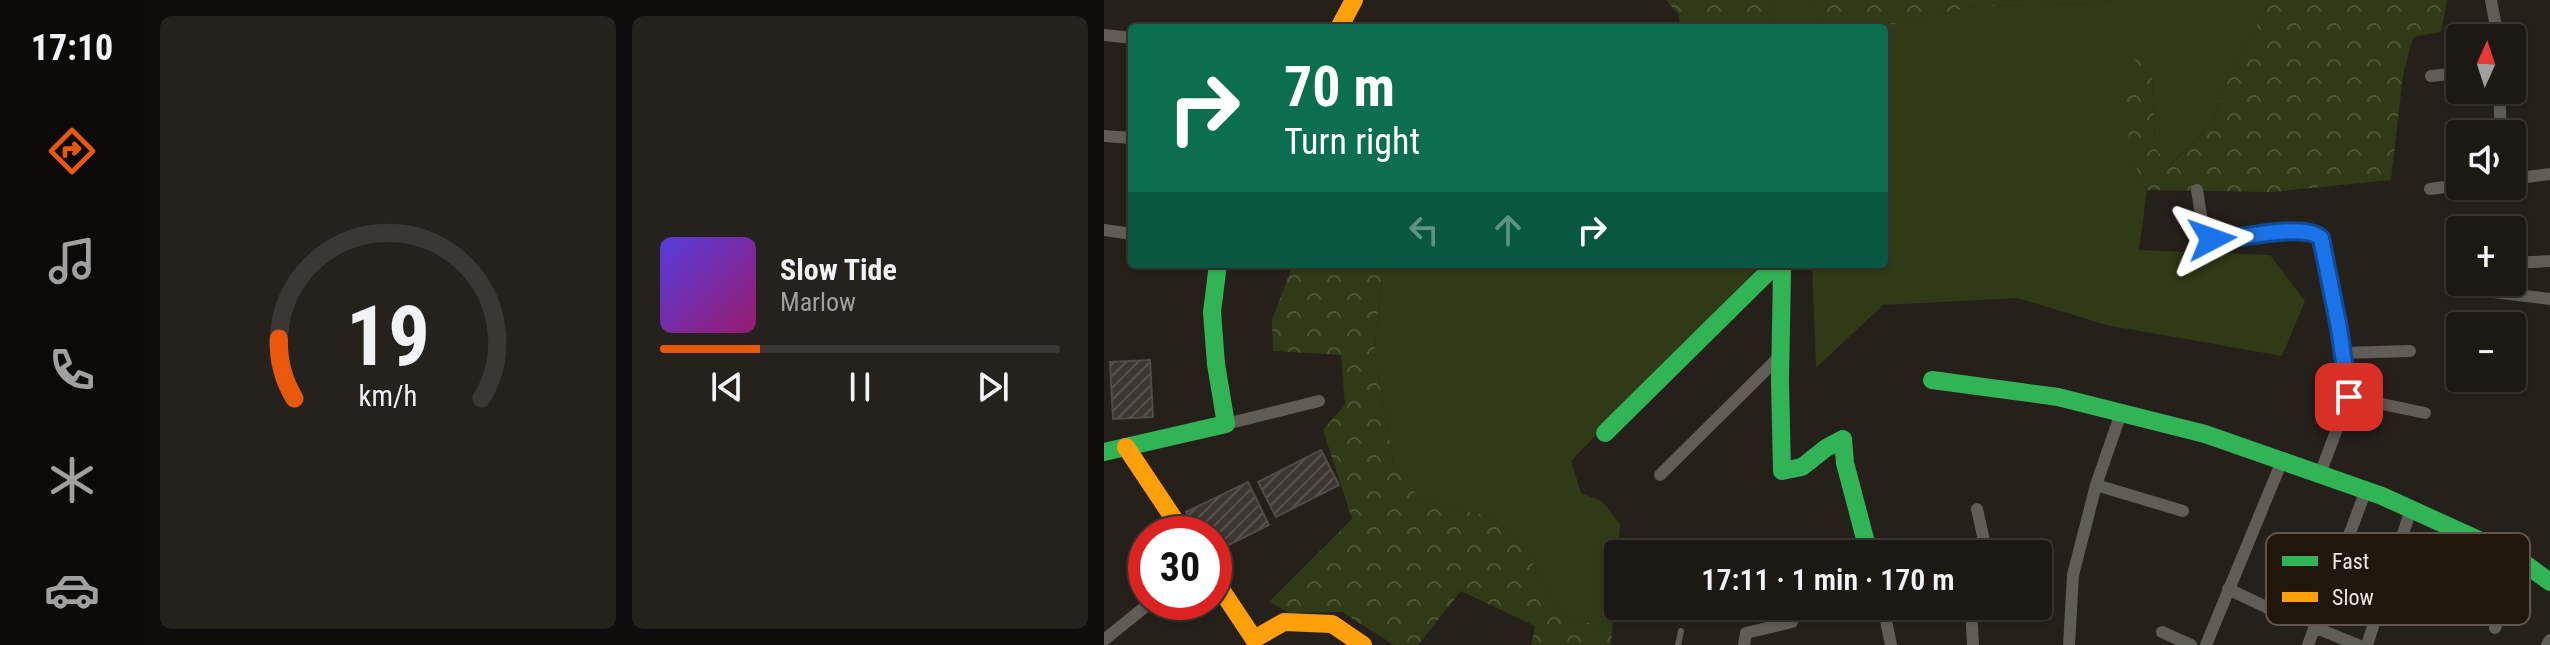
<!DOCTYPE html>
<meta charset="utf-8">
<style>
body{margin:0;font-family:"Roboto Condensed",sans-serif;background:#25211d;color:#f1f3f6;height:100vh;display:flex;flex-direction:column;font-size:30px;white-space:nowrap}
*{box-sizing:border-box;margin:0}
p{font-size:26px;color:#a0a0a0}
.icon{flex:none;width:44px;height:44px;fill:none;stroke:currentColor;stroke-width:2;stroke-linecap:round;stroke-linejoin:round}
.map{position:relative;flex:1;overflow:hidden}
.sheet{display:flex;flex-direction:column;gap:16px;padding:16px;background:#0f0d0b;width:960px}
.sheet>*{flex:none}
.top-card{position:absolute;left:24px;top:24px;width:760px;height:244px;border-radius:8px;box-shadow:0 2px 6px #0004,0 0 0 2px #3a3734;background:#0b6e4f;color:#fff;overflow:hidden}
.needle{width:52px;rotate:3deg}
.controls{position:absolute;left:1342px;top:24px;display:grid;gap:16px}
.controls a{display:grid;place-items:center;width:80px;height:80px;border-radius:8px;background:#1c1814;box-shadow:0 2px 6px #0004,0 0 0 2px #3a3734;font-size:40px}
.speed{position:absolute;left:24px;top:516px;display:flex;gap:16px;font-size:40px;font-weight:700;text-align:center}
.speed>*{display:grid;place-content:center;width:104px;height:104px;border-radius:50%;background:#1c1814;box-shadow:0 2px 6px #0004,0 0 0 2px #3a3734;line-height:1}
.speed .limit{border:12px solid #d22;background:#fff;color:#111}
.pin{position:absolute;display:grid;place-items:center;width:68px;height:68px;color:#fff;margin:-34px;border-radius:16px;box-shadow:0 4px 12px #0006}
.me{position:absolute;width:88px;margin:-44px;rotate:86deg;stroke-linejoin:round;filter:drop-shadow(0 0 6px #0008)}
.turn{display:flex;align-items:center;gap:28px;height:168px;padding:0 24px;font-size:36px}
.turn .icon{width:104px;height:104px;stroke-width:2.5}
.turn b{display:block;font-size:56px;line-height:68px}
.lanes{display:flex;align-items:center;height:76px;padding:0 24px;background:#0003;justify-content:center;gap:40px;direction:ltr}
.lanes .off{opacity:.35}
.sheet .widget{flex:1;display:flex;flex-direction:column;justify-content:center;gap:12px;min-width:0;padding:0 28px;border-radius:12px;background:#25211d}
.sheet .dial{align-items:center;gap:0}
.dial svg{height:208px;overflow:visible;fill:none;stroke:#3a3734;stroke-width:7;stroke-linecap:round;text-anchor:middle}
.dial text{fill:#f1f3f6;stroke:none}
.song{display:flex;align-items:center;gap:24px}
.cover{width:96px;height:96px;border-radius:12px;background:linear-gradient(135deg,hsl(250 70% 55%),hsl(320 70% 35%))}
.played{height:8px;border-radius:4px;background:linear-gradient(90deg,#ea580c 25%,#3a3734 25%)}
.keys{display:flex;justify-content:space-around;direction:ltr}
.sheet .tiles{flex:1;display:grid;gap:16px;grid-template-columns:repeat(2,1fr)}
.trip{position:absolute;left:500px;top:540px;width:448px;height:80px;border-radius:8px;background:#1c1814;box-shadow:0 2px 6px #0004,0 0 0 2px #3a3734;font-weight:600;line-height:80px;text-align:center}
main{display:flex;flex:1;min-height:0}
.menu{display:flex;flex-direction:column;width:144px;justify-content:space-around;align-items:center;background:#0b0a08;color:#a0a0a0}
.menu .icon{width:56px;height:56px}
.menu .active{color:#ea580c}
.menu b{font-size:36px;color:#f1f3f6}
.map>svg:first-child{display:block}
</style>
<main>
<nav class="menu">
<b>17:10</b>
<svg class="icon active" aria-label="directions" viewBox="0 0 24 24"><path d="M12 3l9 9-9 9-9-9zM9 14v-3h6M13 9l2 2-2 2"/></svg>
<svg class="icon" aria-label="music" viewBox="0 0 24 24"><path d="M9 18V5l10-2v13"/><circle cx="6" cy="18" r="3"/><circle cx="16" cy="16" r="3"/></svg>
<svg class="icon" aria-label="phone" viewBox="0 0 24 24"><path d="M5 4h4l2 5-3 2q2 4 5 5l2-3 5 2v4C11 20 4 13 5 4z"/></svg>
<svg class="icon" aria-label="climate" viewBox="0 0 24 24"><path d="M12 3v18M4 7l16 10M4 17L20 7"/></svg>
<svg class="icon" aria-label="car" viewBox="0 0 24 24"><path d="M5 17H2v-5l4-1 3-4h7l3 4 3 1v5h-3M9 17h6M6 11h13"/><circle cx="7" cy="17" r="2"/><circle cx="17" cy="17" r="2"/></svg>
</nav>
<section class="sheet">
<div class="tiles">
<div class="widget dial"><svg viewBox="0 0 100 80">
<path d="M14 69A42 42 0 1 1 86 69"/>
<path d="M14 69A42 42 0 0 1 8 46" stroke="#ea580c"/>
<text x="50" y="56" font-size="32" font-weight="700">19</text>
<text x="50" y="72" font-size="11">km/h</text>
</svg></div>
<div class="widget">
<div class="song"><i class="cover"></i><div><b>Slow Tide</b><p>Marlow</p></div></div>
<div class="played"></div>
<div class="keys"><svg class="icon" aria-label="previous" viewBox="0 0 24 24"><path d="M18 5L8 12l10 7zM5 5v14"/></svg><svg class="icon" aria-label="pause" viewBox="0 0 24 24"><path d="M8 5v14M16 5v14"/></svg><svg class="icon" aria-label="next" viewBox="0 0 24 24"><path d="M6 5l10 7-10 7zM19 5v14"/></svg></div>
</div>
</div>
</section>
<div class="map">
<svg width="1446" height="645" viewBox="0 0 1446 645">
<defs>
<pattern id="forest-crowns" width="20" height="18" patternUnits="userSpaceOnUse" patternTransform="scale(2)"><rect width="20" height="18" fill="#313a16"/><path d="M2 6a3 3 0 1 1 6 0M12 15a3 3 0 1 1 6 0" fill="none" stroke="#4f5638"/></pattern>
<pattern id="building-hatch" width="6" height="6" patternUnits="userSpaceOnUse" patternTransform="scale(2)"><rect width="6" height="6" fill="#3b3630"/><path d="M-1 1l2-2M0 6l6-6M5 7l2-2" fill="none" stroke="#58534e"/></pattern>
</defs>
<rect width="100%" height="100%" fill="#25201a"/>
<path fill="#313a16" d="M664,0H707L719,26L771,28L872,6L997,4L1007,0H1166L1124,79L1109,121L1064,167L1051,148L1048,74L1027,158L1043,190L1035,250L1166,255L1201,301L1178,356L1002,325L914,298L779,305L712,368L708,264H780V28H663L671,15Z
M279,264H657L467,461L477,493L498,501L516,524L508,631L454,613L425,555L390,518L315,498L290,467L270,352Z"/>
<path fill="url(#forest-crowns)" d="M562,0H664L671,15L663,28H576L575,15Z
M707,0H1006L997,4L872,6L771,28L719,26Z
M1166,0H1343L1337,32L1309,37L1299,75L1287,180L1168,192L1043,190L1027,158L1018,75L1035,56L1048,75L1051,148L1065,167L1109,121L1124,79Z
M189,264H279L270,352L290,467L315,498L390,518L425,555L454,613L508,631L507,645H427L431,626L357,591L314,645H290L238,612L186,613L165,602L248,519L219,430L241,405L237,355L169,351L168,320Z"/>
<path fill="url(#building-hatch)" stroke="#514c47" stroke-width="2" d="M46,360L49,417L9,419L6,362Z
M217,450L235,485L172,517L154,482Z
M144,482L165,525L110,552V534H93L82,512Z"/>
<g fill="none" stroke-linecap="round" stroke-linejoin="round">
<path stroke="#605d56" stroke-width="6" d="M574,645L577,631"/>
<path stroke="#605d56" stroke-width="12" d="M1387,0L1394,38
M0,35L28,38
M1327,76L1356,73
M1395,90L1397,134
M0,136L28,138
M1408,179L1446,174
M1326,189L1356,185
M1093,190C1097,209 1095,238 1118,240C1141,237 1201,223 1217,238L1235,328L1245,397L1216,474
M0,230L28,234
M1408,263L1446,261
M1373,290L1446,299
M1238,353L1306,351
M1245,397L1321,413
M122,424L215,401
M556,475L676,356
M992,485L1079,511
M873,509L883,554
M1124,589L1179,615
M779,606L787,645
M867,606L869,645
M1210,627L1254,645
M1391,628L1418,562
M1058,632L1087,645
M0,640L47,602
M640,645L642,633L688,622L684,606
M965,645L969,575L992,485L1017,413
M1102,645L1178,461
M1204,645L1262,490
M1263,645L1307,509
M1443,645L1446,640"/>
<path stroke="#30b455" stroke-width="18" d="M828,380L954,397L1101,434L1278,496L1410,556L1446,582
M501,433L668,268L678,272L676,381L678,471L698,467L722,448L739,439L741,463L765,554
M0,452L122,424L112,364L108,312L114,264"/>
<path stroke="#ff9f0a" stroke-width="18" d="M235,28L250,0
M22,447L80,534
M110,579L150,639L180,622L228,624L259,645"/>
</g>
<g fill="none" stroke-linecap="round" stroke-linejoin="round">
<g stroke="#114b97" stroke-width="20">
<path id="route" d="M1108,239L1118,240C1140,237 1201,223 1217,238L1235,328L1245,397"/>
</g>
<use href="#route" stroke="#1a73e8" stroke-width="14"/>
</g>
<rect x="1162" y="533" width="264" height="92" rx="12" fill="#21160c" stroke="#5f554c" stroke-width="2"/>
<rect x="1178" y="556" width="36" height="10" fill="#30b455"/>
<rect x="1178" y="592" width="36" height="10" fill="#ff9f0a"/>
<g font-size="22" fill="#f0e8e1">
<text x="1228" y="569">Fast</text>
<text x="1228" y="605">Slow</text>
</g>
</svg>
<div class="controls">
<a><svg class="needle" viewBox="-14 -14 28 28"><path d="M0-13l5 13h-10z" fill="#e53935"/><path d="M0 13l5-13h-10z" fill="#a0a0a0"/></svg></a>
<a><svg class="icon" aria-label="sound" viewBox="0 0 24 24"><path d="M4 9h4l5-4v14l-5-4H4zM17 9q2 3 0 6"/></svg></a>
<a>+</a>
<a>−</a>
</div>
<div class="speed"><div class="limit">30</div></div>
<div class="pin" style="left:1245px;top:397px;background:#d93025"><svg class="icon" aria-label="arrive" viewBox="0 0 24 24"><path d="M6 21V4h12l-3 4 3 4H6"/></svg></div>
<svg class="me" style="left:1108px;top:239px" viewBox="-20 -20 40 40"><path d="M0-17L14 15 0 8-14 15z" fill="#1a73e8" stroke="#fff" stroke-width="4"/></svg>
<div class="trip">17:11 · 1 min · 170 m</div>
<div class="top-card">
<div class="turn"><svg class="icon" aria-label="right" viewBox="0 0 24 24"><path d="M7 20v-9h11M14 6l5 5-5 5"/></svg><div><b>70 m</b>Turn right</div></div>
<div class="lanes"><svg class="icon off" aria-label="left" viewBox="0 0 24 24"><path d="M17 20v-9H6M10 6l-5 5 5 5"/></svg><svg class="icon off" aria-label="ahead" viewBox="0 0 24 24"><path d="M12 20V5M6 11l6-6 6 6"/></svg><svg class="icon" aria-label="right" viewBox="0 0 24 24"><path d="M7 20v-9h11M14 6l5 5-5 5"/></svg></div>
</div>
</div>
</main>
